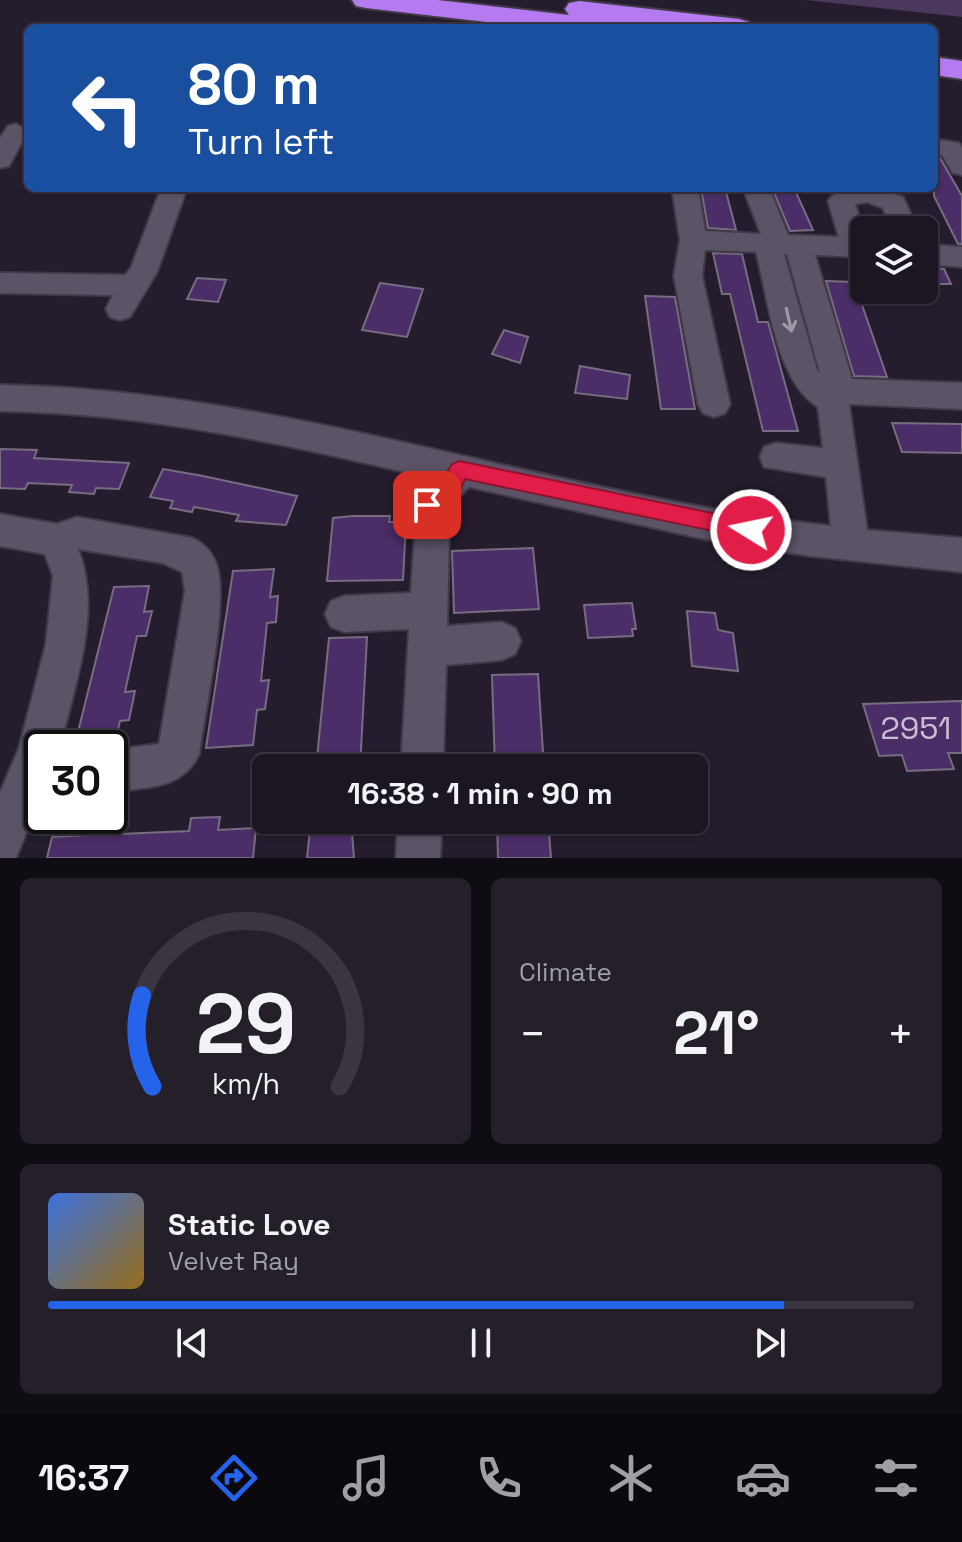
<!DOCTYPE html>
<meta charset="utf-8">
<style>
body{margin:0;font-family:"Space Grotesk",sans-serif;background:#251f2a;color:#f1f3f6;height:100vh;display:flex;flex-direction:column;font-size:30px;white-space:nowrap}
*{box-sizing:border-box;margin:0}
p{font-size:26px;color:#a09fa5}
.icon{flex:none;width:44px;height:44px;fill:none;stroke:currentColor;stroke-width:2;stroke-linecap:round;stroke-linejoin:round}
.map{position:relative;height:858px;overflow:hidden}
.side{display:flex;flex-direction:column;gap:20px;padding:20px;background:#0f0c13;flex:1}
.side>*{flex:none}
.guide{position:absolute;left:24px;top:24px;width:914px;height:168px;border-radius:12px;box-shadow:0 2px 6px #0004,0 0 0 2px #3a3540;background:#1a4fa0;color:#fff;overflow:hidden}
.controls{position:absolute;left:850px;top:216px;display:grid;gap:16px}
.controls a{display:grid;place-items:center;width:88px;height:88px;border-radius:12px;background:#1c1622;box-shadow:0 2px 6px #0004,0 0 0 2px #3a3540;font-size:40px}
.speed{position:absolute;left:24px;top:730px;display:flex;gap:16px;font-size:40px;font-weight:700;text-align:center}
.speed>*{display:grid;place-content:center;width:104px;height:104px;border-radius:50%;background:#1c1622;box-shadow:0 2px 6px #0004,0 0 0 2px #3a3540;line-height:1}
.speed .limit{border:4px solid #111;border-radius:12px;background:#fff;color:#111}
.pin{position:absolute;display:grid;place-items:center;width:68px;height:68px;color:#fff;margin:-34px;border-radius:16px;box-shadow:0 4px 12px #0006}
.me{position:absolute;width:88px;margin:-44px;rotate:280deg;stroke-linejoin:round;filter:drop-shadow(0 0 6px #0008)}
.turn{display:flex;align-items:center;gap:28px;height:168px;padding:0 32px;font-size:36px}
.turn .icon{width:104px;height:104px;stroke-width:2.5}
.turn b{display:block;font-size:56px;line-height:68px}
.big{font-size:60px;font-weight:800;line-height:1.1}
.side .tile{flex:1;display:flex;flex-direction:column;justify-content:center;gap:12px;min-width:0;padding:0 28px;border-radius:12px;background:#251f2a}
.side .dial{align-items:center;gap:0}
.dial svg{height:208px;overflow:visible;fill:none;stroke:#3a3540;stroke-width:7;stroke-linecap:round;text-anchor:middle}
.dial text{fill:#f1f3f6;stroke:none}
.song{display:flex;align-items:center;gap:24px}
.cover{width:96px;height:96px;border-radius:12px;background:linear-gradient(135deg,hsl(220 70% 55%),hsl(40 70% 35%))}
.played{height:8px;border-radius:4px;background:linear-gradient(90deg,#2563eb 85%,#3a3540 85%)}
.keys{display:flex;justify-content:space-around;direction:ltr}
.heat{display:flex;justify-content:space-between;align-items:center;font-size:44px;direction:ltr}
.side .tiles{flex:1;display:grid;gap:20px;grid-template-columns:1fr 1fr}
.tile:last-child{grid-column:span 2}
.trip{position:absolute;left:252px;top:754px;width:456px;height:80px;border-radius:12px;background:#1c1622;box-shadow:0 2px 6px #0004,0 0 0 2px #3a3540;font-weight:800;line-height:80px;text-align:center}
.tabs{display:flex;height:128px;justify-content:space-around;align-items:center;background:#0b090e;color:#a09fa5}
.tabs .icon{width:56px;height:56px}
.tabs .current{color:#2563eb}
.tabs b{font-size:36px;color:#f1f3f6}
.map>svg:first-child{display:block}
</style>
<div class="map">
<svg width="962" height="858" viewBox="0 0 962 858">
<rect width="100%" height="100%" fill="#251d2d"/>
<path fill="#4a395d" d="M806,0H962V17Z"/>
<path fill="#4b2d67" stroke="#776d82" stroke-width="2" d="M934,158H940L962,196V244H958L934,196Z
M701,188H725L736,230L708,228Z
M772,188H794L813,230L790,231Z
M713,253L742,254L758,322H768L798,431H763L730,294H722Z
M924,267L944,269L951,284H924Z
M197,278L226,280L218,302L187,299Z
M826,281L854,282L887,377L854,376Z
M380,283L423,289L407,337L362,330Z
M645,296L675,297L695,409H661Z
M504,330L528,337L520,363L492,354Z
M580,366L630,375L627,399L575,393Z
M892,423L962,424V453L902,452Z
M0,449L37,450L34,458L129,463L119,489L96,488L94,494L69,492L72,485L28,483L25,489L0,488Z
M163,469L203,476L297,496L286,525L236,521L239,515L194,507L192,512L170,508L173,501L150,497Z
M353,516H390L389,522H406L403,580L327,581L333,518Z
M533,548L539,609L454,613L452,551Z
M274,569L270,597L278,596L276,622L267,623L261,681L269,680L265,709L257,710L253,745L206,748L233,571Z
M149,586L144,612L152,611L146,636H137L125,692L135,691L129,720L120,721L114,746L74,748L114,587Z
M632,603L636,629H632L633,636L588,638L584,605Z
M687,611L715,613L718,630L733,633L738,671L692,666Z
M367,637L360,768H316L329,638Z
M538,674L544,768H495L492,675Z
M962,701V753H948L954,769L907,771L902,755L879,756L863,704Z
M220,817L218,830L256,828L253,858H47L52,837L90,835L93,824L122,823L120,834L189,831L191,818Z
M311,820H351L354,858H307Z
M497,820H548L551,858H498Z"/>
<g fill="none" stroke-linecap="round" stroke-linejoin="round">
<g stroke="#413a47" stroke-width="4">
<path id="minor" d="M16,124L28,131L9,166L0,168V138L8,126Z
M934,139L959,143L962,148V175L953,173L942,155H934Z
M161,188H187L157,272L130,317L120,320L110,317L106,309L113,295L0,293V273L125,275L131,268Z
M672,188H698L705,231L761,234L743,188H769L788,235L839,237L828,201C843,178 883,188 903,197L918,230H892L883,208L867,202L855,204L864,232V257L815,255L852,379L962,383V409L849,404L867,530L962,538V572L811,556L723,543L469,487L445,511L449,530L447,626L502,622L515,628L521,641L515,654L502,660L446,665L443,768H401L409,629L344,632L331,627L325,614L331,601L344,596L411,593L415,530L410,505L415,494L435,479C290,445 149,413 0,411V385C283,389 551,495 831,526L826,477L764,467L760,457L764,447L776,443L823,448L818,407C775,380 769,300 756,252L705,250L702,276L730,404L725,413L714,417L703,413L698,404L674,276L680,240ZM784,254H787L820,373L817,370Z
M924,244L962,247V267L924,264Z
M0,514L57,524L77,517L192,538C206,544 214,554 218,570C227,607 205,711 199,754C183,790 145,787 110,792V750L159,744L185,591L182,572L163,563L78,549C103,611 74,686 60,748H42V794L16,858H0V793L19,748L46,644L53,576L45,554L0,546Z
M398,820H442L440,858H396Z"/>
</g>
<g stroke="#413a47" stroke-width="4">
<path id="highway" d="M352,0H438L569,15L565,9L569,3L579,1L739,19L749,22L753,28H668L620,22L624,28H537L366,8L356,6Z
M934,57L962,61V79L934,75Z"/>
</g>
<use href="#minor" fill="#5c5367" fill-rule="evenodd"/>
<use href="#highway" fill="#b57aef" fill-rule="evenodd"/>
</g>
<defs><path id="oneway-shaft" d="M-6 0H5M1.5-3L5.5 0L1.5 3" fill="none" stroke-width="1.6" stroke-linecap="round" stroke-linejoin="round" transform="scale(2)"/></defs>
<use stroke="#a099a9" href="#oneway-shaft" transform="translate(789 320) rotate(77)"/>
<path fill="#e11d48" stroke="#92132f" stroke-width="2" d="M459,461L751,521L761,530L751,539L465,479C460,493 437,517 421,511L418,505C426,488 443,483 452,464Z"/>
<g text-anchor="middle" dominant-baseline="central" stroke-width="8" stroke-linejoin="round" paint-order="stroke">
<g font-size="32" fill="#cabed5">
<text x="916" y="728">2951</text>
</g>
</g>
</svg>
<div class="controls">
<a><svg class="icon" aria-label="layers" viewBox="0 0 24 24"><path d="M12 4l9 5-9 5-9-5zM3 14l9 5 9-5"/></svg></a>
</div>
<div class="speed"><div class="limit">30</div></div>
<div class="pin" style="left:427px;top:505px;background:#d93025"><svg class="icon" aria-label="arrive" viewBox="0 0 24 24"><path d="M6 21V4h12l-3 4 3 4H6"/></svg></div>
<svg class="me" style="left:751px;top:530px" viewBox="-20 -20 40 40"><circle r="17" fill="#e11d48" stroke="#fff" stroke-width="3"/><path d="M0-11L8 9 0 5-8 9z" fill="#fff"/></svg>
<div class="trip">16:38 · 1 min · 90 m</div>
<div class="guide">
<div class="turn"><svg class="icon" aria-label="left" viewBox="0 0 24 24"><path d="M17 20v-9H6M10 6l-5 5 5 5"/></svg><div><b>80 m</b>Turn left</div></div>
</div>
</div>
<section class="side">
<div class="tiles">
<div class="tile dial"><svg viewBox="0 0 100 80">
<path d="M14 69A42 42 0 1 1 86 69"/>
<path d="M14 69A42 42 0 0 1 10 34" stroke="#2563eb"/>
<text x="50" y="56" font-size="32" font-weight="700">29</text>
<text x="50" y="72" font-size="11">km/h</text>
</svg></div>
<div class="tile"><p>Climate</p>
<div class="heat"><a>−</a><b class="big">21°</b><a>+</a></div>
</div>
<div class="tile">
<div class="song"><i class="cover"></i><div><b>Static Love</b><p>Velvet Ray</p></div></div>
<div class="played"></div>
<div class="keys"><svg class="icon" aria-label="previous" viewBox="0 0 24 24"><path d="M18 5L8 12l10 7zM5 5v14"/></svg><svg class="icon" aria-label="pause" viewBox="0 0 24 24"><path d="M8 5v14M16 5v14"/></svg><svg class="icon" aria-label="next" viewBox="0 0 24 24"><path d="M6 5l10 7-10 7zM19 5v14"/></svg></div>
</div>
</div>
</section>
<nav class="tabs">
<b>16:37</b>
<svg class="icon current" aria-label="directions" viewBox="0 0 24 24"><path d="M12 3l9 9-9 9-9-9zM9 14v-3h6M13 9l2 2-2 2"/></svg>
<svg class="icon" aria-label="music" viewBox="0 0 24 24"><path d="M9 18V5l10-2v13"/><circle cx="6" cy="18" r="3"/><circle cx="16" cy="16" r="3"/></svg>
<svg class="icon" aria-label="phone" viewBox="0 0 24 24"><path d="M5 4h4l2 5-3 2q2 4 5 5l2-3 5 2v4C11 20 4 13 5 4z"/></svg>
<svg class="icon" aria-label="climate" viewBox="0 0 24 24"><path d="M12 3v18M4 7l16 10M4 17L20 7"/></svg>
<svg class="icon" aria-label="car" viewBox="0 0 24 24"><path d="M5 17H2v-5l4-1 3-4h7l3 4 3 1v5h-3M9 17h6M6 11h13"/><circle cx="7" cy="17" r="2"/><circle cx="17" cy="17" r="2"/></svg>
<svg class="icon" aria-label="filters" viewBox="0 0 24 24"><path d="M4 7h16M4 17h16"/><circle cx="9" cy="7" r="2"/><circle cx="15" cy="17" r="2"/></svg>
</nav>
